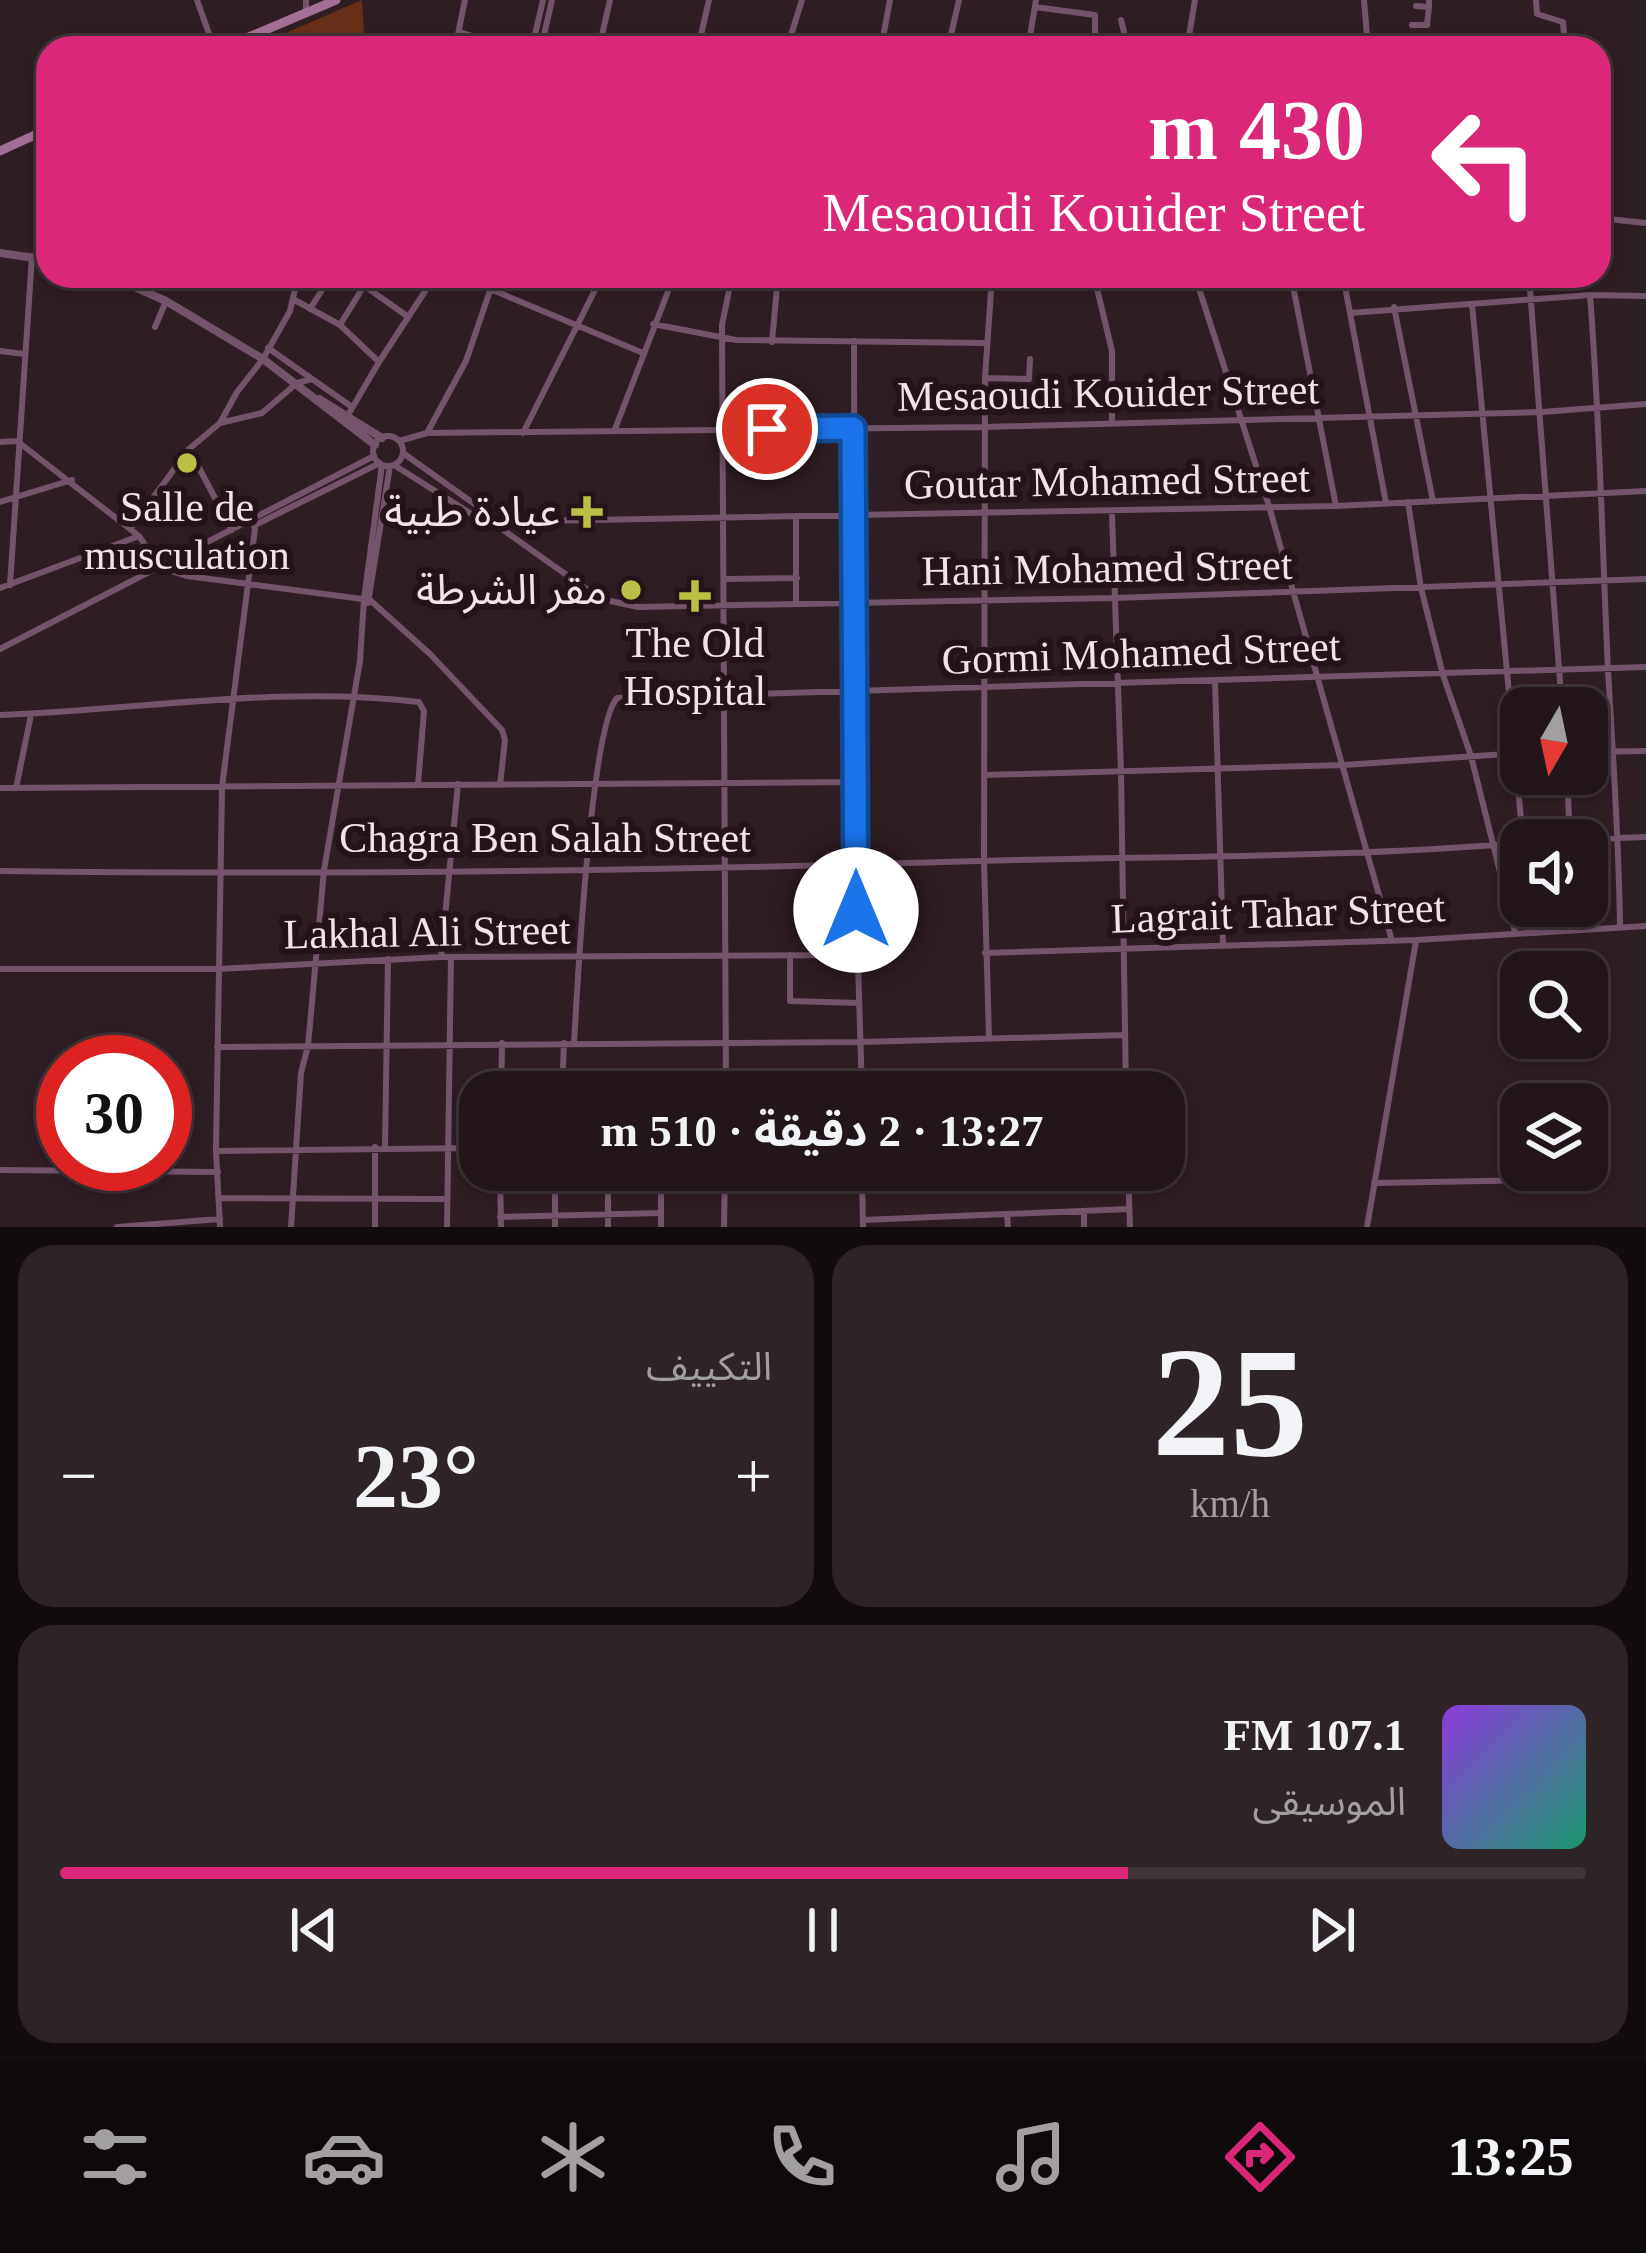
<!DOCTYPE html>
<html lang="ar">
<meta charset="utf-8">
<style>
body{margin:0;font-family:"Times New Roman","Noto Sans Arabic",serif;background:#2e2327;color:#f1f3f6;direction:rtl;height:100vh;display:flex;flex-direction:column;font-size:45px;white-space:nowrap}
*{box-sizing:border-box;margin:0}
p{font-size:39px;color:#a29fa2}
.icon{flex:none;width:66px;height:66px;fill:none;stroke:currentColor;stroke-width:2;stroke-linecap:round;stroke-linejoin:round}
.map{position:relative;height:1227px;overflow:hidden;direction:ltr}
.sheet{display:flex;flex-direction:column;gap:18px;padding:18px;background:#130c0e;flex:1}
.sheet>*{flex:none}
.hud{position:absolute;left:36px;top:36px;width:1575px;height:252px;border-radius:36px;box-shadow:0 3px 9px #0004,0 0 0 3px #3f3539;direction:rtl;background:#db2777;color:#fff;overflow:hidden}
.needle{width:78px;rotate:189deg}
.tools{position:absolute;left:1500px;top:687px;display:grid;gap:24px}
.tools a{display:grid;place-items:center;width:108px;height:108px;border-radius:24px;background:#22161a;box-shadow:0 3px 9px #0004,0 0 0 3px #3f3539;font-size:60px}
.speed{position:absolute;left:36px;top:1035px;display:flex;gap:24px;font-size:60px;font-weight:700;text-align:center}
.speed>*{display:grid;place-content:center;width:156px;height:156px;border-radius:50%;background:#22161a;box-shadow:0 3px 9px #0004,0 0 0 3px #3f3539;line-height:1}
.speed .limit{border:18px solid #d22;background:#fff;color:#111}
.pin{position:absolute;display:grid;place-items:center;width:102px;height:102px;color:#fff;margin:-51px;border:6px solid #fff;border-radius:50%;box-shadow:0 3px 12px #0007}
.me{position:absolute;width:132px;margin:-66px;rotate:0deg;stroke-linejoin:round;filter:drop-shadow(0 0 9px #0008)}
.turn{display:flex;align-items:center;gap:42px;height:252px;padding:0 48px;font-size:54px}
.turn .icon{width:156px;height:156px;stroke-width:2.5}
.turn b{display:block;font-size:84px;line-height:102px}
.big{font-size:90px;font-weight:700;line-height:1.1}
.sheet .widget{flex:1;display:flex;flex-direction:column;justify-content:center;gap:18px;min-width:0;padding:0 42px;border-radius:36px;background:#2e2327}
.sheet .dial{align-items:center;gap:0}
.dial b{font-size:156px;line-height:1}
.song{display:flex;align-items:center;gap:36px}
.cover{width:144px;height:144px;border-radius:18px;background:linear-gradient(135deg,hsl(270 70% 55%),hsl(160 70% 35%))}
.played{height:12px;border-radius:6px;background:linear-gradient(90deg,#db2777 70%,#3f3539 70%)}
.keys{display:flex;justify-content:space-around;direction:ltr}
.heat{display:flex;justify-content:space-between;align-items:center;font-size:66px;direction:ltr}
.sheet .tiles{flex:1;display:grid;gap:18px;grid-template-columns:1fr 1fr}
.widget:last-child{grid-column:span 2}
.trip{position:absolute;left:459px;top:1071px;width:726px;height:120px;border-radius:36px;background:#22161a;box-shadow:0 3px 9px #0004,0 0 0 3px #3f3539;font-weight:700;line-height:120px;text-align:center;direction:rtl}
.dock{display:flex;height:192px;justify-content:space-around;align-items:center;background:#0e090a;color:#a29fa2}
.dock .icon{width:84px;height:84px}
.dock .on{color:#db2777}
.dock b{font-size:54px;color:#f1f3f6}
.map>svg:first-child{display:block}
</style>
<div class="map">
<svg width="1646" height="1227" viewBox="0 0 1646 1227">
<rect width="100%" height="100%" fill="#2e1d22"/>
<path fill="#662f15" d="M362,0L365,48H251Z"/>
<g fill="none" stroke-linecap="round" stroke-linejoin="round">
<path stroke="#74546b" stroke-width="6" d="M197,0L214,48
M306,0V13
M1364,0L1368,48
M1536,0L1537,14L1563,22L1565,48
M1416,6L1429,7V0
M1035,7L1095,15V48
M1121,20L1128,48
M1412,25H1427L1429,7
M460,32L509,48
M385,48L456,44L465,0
M532,48L543,0
M541,48L552,0
M599,48L610,0
M698,48L709,0
M787,48L802,0
M881,48L890,0
M948,48L959,0
M1028,48L1036,0
M1187,48L1195,0
M1599,218L1646,223
M144,276L170,282L172,276
M459,276L643,353
M1094,276L1112,351V423
M1195,276L1269,506L1392,941
M1291,276L1336,506
M1343,276L1386,503
M1529,276L1562,708
M366,287L407,316
M1590,295C1600,420 1602,545 1608,670C1613,756 1619,841 1620,926
M293,299L340,325L379,362L348,415
M1472,304L1523,840
M1394,307L1433,501
M310,309L331,276
M1350,313L1590,295L1646,296
M653,324L736,340L986,343
M340,325L370,276
M155,327L166,301
M854,341L855,866L862,1092
M772,342L778,276
M268,348L352,407
M0,351L24,354
M379,362L435,276
M985,378L1029,379L1030,359
M220,423L262,413L297,383L312,379
M615,429L674,276
M427,433L466,361L495,276
M523,433L600,280
M373 451a15 15 0 1 1 30 0a15 15 0 1 1-30 0Z
M399,441L427,433L985,427L1542,412L1646,404
M0,442L17,441L139,536L161,568L187,576L370,600L430,654L502,730L505,740L500,785
M189,449L232,530
M403,453L487,513L492,522
M394,465L481,520L492,522L592,593L606,600L638,607L1115,598L1646,579
M0,502L72,480
M1408,502L1421,588L1443,675L1471,756L1515,932
M1112,514L1121,772L1126,1092
M796,518V604
M255,525L380,463
M496,526L538,521L1336,506L1646,491
M130,529L189,449L220,423L237,392L263,359L290,311L298,276
M725,579L797,578
M10,585L32,256
M0,588L139,536
M368,603L390,466
M0,649L374,456
M1215,681L1223,945
M0,715C139,710 280,685 419,702L424,711L418,785
M1587,752L1646,751
M1567,774L1570,840
M985,775L1344,765L1521,753
M0,788L856,782
M16,788L31,715
M1566,840L1646,837
M0,871C326,875 652,871 978,861C1159,856 1340,858 1521,843
M1527,906L1528,931
M1575,906L1576,929
M985,953L1416,940L1646,926
M790,955V1001L859,1003
M441,957L458,784
M0,969H218L441,957L857,955
M989,1038L984,861L985,378L992,276
M574,1044C577,990 591,727 617,698L1646,667
M217,1047L860,1042L1125,1035
M562,1090H862
M501,1092L502,1043
M562,1092L564,1043
M726,1092L722,325L732,276
M385,1147L388,959
M216,1151L480,1148
M0,1170L218,1172
M500,1170L501,1227
M862,1170L863,1227
M1128,1170L1130,1227
M1374,1183L1593,1179
M219,1198L447,1199
M1007,1214L1008,1227
M500,1217L661,1213
M863,1220L1129,1209
M117,1227L220,1219
M220,1227L216,1151L222,787L255,529L252,520
M291,1227L301,1073L308,1046L324,870L360,661L364,599L382,465
M375,1227V1147
M447,1227L451,957
M555,1227V1170
M608,1227V1170
M661,1227V1170
M724,1227L725,1170
M1084,1227V1211
M1367,1227L1416,941"/>
<path stroke="#74546b" stroke-width="8" d="M0,253L48,260
M110,276L166,301L263,359L375,445
M319,399L382,438"/>
<path stroke="#a26f95" stroke-width="9" d="M223,48L336,0
M0,151L48,129"/>
</g>
<g fill="none" stroke-linecap="round" stroke-linejoin="round">
<g stroke="#114b97" stroke-width="30">
<path id="route" d="M767,429L853,428L856,910"/>
</g>
<use href="#route" stroke="#1a73e8" stroke-width="21"/>
</g>
<g fill="#bbc044" stroke="#241419" stroke-width="4.5">
<circle cx="187" cy="463" r="12"/>
<path d="M581 494h12v12h12v12h-12v12h-12v-12h-12v-12h12z"/>
<circle cx="631" cy="590" r="12"/>
<path d="M689 578h12v12h12v12h-12v12h-12v-12h-12v-12h12z"/>
</g>
<g text-anchor="middle" dominant-baseline="central" stroke-width="12" stroke-linejoin="round" paint-order="stroke">
<g font-size="42" fill="#f0e4e7" stroke="#241419">
<text transform="translate(1108 393) rotate(-1)">Mesaoudi Kouider Street</text>
<text transform="translate(1107 481) rotate(-1)">Goutar Mohamed Street</text>
<text transform="translate(1107 568) rotate(-1)">Hani Mohamed Street</text>
<text transform="translate(1141 653) rotate(-2)">Gormi Mohamed Street</text>
<text x="545" y="838">Chagra Ben Salah Street</text>
<text transform="translate(1278 913) rotate(-2)">Lagrait Tahar Street</text>
<text transform="translate(427 932) rotate(-1)">Lakhal Ali Street</text>
</g>
<g font-size="42" fill="#f0e4e7" stroke="#241419">
<text x="187" y="507">Salle de<tspan x="187" dy="48">musculation</tspan></text>
<text x="560" y="512" text-anchor="end">عيادة طبية</text>
<text x="607" y="590" text-anchor="end">مقر الشرطة</text>
<text x="695" y="643">The Old<tspan x="695" dy="48">Hospital</tspan></text>
</g>
</g>
</svg>
<div class="tools">
<a><svg class="needle" viewBox="-14 -14 28 28"><path d="M0-13l5 13h-10z" fill="#e53935"/><path d="M0 13l5-13h-10z" fill="#a29fa2"/></svg></a>
<a><svg class="icon" aria-label="sound" viewBox="0 0 24 24"><path d="M4 9h4l5-4v14l-5-4H4zM17 9q2 3 0 6"/></svg></a>
<a><svg class="icon" aria-label="search" viewBox="0 0 24 24"><circle cx="10" cy="10" r="6"/><path d="M15 15l6 6"/></svg></a>
<a><svg class="icon" aria-label="layers" viewBox="0 0 24 24"><path d="M12 4l9 5-9 5-9-5zM3 14l9 5 9-5"/></svg></a>
</div>
<div class="speed"><div class="limit">30</div></div>
<div class="pin" style="left:767px;top:429px;background:#d93025"><svg class="icon" aria-label="arrive" viewBox="0 0 24 24"><path d="M6 21V4h12l-3 4 3 4H6"/></svg></div>
<svg class="me" style="left:856px;top:910px" viewBox="-20 -20 40 40"><circle r="19" fill="#fff"/><path d="M0-13L10 11 0 6-10 11z" fill="#1a73e8"/></svg>
<div class="trip">13:27 · 2 دقيقة · 510 m</div>
<div class="hud">
<div class="turn"><svg class="icon" aria-label="left" viewBox="0 0 24 24"><path d="M17 20v-9H6M10 6l-5 5 5 5"/></svg><div><b>430 m</b>Mesaoudi Kouider Street</div></div>
</div>
</div>
<section class="sheet">
<div class="tiles">
<div class="widget dial"><b>25</b><p>km/h</p></div>
<div class="widget"><p>التكييف</p>
<div class="heat"><a>−</a><b class="big">23°</b><a>+</a></div>
</div>
<div class="widget">
<div class="song"><i class="cover"></i><div><b>107.1 FM</b><p>الموسيقى</p></div></div>
<div class="played"></div>
<div class="keys"><svg class="icon" aria-label="previous" viewBox="0 0 24 24"><path d="M18 5L8 12l10 7zM5 5v14"/></svg><svg class="icon" aria-label="pause" viewBox="0 0 24 24"><path d="M8 5v14M16 5v14"/></svg><svg class="icon" aria-label="next" viewBox="0 0 24 24"><path d="M6 5l10 7-10 7zM19 5v14"/></svg></div>
</div>
</div>
</section>
<nav class="dock">
<b>13:25</b>
<svg class="icon on" aria-label="directions" viewBox="0 0 24 24"><path d="M12 3l9 9-9 9-9-9zM9 14v-3h6M13 9l2 2-2 2"/></svg>
<svg class="icon" aria-label="music" viewBox="0 0 24 24"><path d="M9 18V5l10-2v13"/><circle cx="6" cy="18" r="3"/><circle cx="16" cy="16" r="3"/></svg>
<svg class="icon" aria-label="phone" viewBox="0 0 24 24"><path d="M5 4h4l2 5-3 2q2 4 5 5l2-3 5 2v4C11 20 4 13 5 4z"/></svg>
<svg class="icon" aria-label="climate" viewBox="0 0 24 24"><path d="M12 3v18M4 7l16 10M4 17L20 7"/></svg>
<svg class="icon" aria-label="car" viewBox="0 0 24 24"><path d="M5 17H2v-5l4-1 3-4h7l3 4 3 1v5h-3M9 17h6M6 11h13"/><circle cx="7" cy="17" r="2"/><circle cx="17" cy="17" r="2"/></svg>
<svg class="icon" aria-label="filters" viewBox="0 0 24 24"><path d="M4 7h16M4 17h16"/><circle cx="9" cy="7" r="2"/><circle cx="15" cy="17" r="2"/></svg>
</nav>
